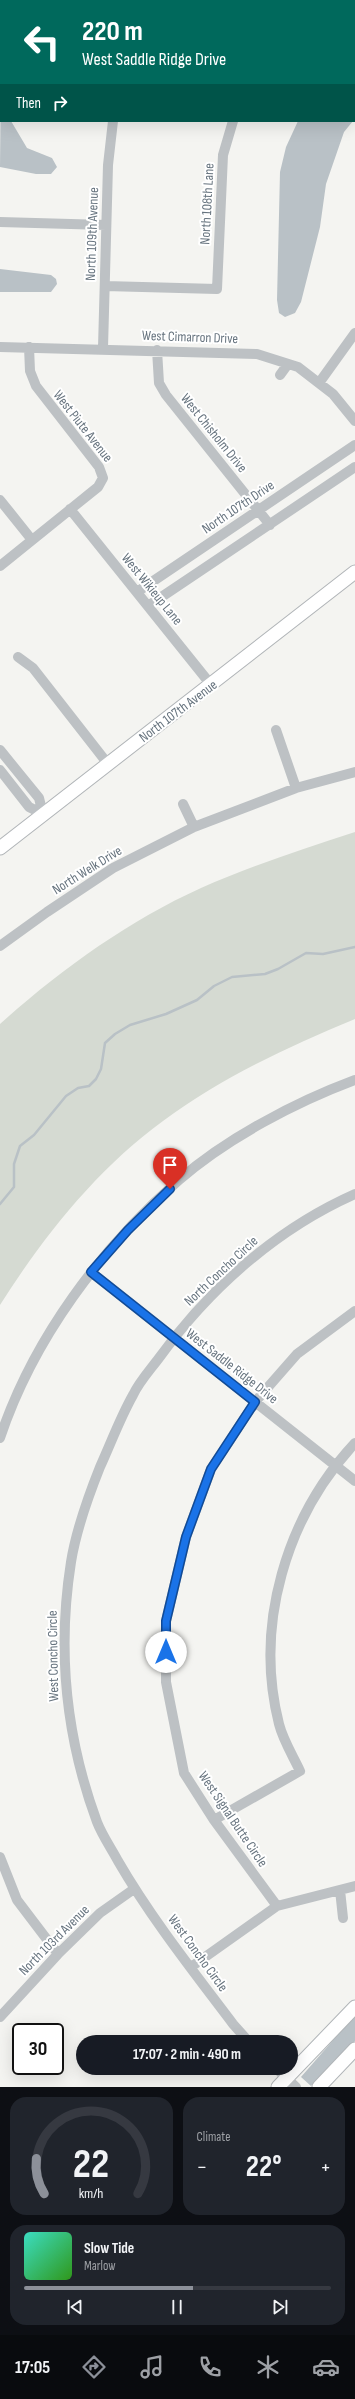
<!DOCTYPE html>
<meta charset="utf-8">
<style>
body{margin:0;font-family:"Sofia Sans Condensed",sans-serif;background:#20242c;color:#f1f3f6;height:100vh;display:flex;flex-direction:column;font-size:15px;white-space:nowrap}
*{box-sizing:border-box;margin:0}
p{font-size:13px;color:#9ea1a6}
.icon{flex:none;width:22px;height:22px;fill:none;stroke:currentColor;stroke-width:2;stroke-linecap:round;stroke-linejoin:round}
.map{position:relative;height:2087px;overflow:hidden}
.side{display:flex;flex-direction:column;gap:10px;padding:10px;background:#0d0f14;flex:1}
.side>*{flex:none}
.top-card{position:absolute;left:0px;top:0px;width:355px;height:122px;box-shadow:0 4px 16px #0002;background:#00695c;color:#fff;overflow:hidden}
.speed{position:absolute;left:12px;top:2023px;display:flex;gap:8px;font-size:20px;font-weight:700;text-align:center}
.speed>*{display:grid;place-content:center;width:52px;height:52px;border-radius:50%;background:#171b24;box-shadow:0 4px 16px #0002;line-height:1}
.speed .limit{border:2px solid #111;border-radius:6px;background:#fff;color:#111}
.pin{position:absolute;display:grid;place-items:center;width:34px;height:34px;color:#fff;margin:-41px -17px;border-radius:50% 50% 50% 0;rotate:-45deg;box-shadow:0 0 4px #0007}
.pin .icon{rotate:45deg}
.me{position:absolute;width:44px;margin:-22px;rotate:0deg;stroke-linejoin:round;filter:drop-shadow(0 0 3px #0008)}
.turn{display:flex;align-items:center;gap:14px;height:84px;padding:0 16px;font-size:18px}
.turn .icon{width:52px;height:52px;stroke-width:2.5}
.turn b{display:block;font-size:28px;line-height:34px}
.then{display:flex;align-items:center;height:38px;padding:0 16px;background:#0003;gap:8px;font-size:15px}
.big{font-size:30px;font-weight:700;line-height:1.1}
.side .widget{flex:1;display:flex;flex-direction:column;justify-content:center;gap:6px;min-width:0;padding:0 14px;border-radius:16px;background:#20242c}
.side .dial{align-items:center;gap:0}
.dial svg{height:104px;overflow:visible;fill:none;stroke:#363941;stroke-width:7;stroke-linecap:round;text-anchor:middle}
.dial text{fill:#f1f3f6;stroke:none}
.song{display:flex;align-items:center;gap:12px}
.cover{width:48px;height:48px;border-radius:6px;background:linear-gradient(135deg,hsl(170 70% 55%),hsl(110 70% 35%))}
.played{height:4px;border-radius:2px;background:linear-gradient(90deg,#8c9099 55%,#363941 55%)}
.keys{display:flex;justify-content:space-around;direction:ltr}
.heat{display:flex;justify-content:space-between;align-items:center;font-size:22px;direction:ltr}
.side .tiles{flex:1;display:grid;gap:10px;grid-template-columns:1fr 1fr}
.widget:last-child{grid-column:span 2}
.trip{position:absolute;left:76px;top:2035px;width:222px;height:40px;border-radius:20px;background:#171b24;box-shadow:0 4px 16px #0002;font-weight:700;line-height:40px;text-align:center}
.dock{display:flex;height:64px;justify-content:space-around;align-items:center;background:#090b0e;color:#9ea1a6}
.dock .icon{width:28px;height:28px}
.dock .on{color:#8c9099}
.dock b{font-size:18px;color:#f1f3f6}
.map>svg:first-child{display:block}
</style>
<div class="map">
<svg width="355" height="2087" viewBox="0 0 355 2087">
<rect width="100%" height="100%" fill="#f4f4f1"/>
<path fill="#d5dad2" d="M355,832V1019C288,1047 222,1077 163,1121C97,1169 43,1237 0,1305V1024C59,971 128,921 201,888C251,866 303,849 355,832Z"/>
<path fill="#b9c1c6" d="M1,64V121H11L27,148L52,158L57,167L51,174H36L0,167Z
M298,121H353L344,132L326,184L320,227L301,302L295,313L285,317L279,313L277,300L280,172L286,147Z
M0,269L51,275L56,279L57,284L51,292H0Z
M355,2015V2041L311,2086L301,2077Z"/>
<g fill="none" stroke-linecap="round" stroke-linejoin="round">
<path stroke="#b9c1c6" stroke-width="2.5" d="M0,1204L14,1187V1164L20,1146L34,1135L66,1096L78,1088L89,1086L96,1079L101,1069L105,1043L115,1034L130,1025L166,1014L197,1000L214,986L232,977L265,974L278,969L306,953L323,954L355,947"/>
<g stroke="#b1b5b8" stroke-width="15">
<path id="major" d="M0,848L355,572
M278,2087L355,2007
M319,2087L355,2049"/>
</g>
<path stroke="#bdc1c4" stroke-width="10" d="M126,0L127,1
M199,0L200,1
M190,1L191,0
M320,1L322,0
M0,222L106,225
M105,286L217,289L223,155L233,121
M0,347L257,354L298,367L333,394L355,421
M103,348L108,165L113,121
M157,350L159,383L166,395L270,525
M280,375L288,364
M319,383L355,333
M0,500L32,540
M70,509L212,686
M0,566L98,487L103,478L99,467L36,386L30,371L29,347
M137,592L355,445
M148,606L355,467
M18,657L33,668L108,764
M276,730L296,788
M0,750L39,798L43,814
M0,770L29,807L43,814
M194,827L296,788L355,772
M0,946L47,912L113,868L194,827L183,804
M91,1272L355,1481
M0,1438C33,1339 101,1248 179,1180C227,1138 296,1102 355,1080
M214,1820L300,1771C293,1756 283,1740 279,1724C254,1625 286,1517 355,1443
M0,1857L17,1900L58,1954
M340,1890L343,1918
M277,1906L214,1820L184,1773L166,1682V1621L186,1537L211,1469L255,1402L297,1354L355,1311
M191,1967L277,1906L355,1886
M0,2017L58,1954L100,1913L134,1889
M249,2042L233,2024C193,1971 151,1918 118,1861C111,1848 102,1835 97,1822C66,1738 57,1651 71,1562C76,1531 88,1497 100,1467C111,1443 120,1418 133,1395C139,1382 150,1370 159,1358C209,1289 276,1229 355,1194
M276,2068L296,2087"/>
<use href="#major" stroke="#fff" stroke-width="13"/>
</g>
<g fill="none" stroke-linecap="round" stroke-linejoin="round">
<g stroke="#114b97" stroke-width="10">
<path id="route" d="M166,1652V1621L186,1537L211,1469L255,1402L91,1272L128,1230L170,1189"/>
</g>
<use href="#route" stroke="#1a73e8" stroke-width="7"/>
</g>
<g text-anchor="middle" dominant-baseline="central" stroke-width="4" stroke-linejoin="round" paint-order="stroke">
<g font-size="14" fill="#66737e" stroke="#fff">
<text transform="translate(207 204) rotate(-87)">North 108th Lane</text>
<text transform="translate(92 234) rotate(-88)">North 109th Avenue</text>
<text transform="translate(190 337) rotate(2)">West Cimarron Drive</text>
<text transform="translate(83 426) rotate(52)">West Piute Avenue</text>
<text transform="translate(214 433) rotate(51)">West Chisholm Drive</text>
<text transform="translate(238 507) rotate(-34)">North 107th Drive</text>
<text transform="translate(152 589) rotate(51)">West Wikieup Lane</text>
<text transform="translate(178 711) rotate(-37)">North 107th Avenue</text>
<text transform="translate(87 870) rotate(-32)">North Welk Drive</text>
<text transform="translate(221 1271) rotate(-43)">North Concho Circle</text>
<text transform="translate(232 1366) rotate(38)">West Saddle Ridge Drive</text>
<text transform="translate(53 1656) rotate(-91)">West Concho Circle</text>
<text transform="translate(233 1819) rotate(56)">West Signal Butte Circle</text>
<text transform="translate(54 1940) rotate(-45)">North 103rd Avenue</text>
<text transform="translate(198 1953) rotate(54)">West Concho Circle</text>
</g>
</g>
</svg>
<div class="speed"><div class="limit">30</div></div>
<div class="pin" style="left:170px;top:1189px;background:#d93025"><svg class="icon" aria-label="arrive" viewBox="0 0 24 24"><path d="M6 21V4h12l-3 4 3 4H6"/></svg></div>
<svg class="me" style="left:166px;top:1652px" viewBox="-20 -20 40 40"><circle r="19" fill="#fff"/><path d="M0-13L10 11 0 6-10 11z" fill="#1a73e8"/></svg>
<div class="trip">17:07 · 2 min · 490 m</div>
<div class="top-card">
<div class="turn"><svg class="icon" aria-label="left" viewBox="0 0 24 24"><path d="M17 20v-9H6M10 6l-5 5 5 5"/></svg><div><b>220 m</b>West Saddle Ridge Drive</div></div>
<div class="then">Then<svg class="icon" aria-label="right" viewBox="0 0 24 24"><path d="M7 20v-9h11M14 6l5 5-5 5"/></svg></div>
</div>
</div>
<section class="side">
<div class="tiles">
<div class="widget dial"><svg viewBox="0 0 100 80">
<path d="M14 69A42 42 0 1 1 86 69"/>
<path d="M14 69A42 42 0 0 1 8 42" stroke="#8c9099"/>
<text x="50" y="56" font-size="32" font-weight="700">22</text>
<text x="50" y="72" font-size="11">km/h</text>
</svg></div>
<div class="widget"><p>Climate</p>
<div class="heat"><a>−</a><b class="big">22°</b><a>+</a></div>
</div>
<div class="widget">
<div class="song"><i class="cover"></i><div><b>Slow Tide</b><p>Marlow</p></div></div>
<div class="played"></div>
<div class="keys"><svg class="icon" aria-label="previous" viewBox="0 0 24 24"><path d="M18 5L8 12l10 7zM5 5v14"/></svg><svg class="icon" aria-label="pause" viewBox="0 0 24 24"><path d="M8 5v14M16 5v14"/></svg><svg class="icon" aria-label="next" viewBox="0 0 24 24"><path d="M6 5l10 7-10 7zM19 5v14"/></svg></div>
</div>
</div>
</section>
<nav class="dock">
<b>17:05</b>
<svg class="icon on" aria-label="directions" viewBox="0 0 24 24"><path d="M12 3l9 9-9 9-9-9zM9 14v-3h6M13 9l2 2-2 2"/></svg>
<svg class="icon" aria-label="music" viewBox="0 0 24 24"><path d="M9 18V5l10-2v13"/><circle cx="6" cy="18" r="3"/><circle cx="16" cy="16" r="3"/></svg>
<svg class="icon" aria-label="phone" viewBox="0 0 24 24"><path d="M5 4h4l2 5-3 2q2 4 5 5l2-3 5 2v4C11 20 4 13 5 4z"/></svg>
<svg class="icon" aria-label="climate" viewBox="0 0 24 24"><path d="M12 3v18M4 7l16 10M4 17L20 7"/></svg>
<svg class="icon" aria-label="car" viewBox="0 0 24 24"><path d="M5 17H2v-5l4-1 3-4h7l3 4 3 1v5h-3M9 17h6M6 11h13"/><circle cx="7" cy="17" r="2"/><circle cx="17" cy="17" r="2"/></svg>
</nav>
